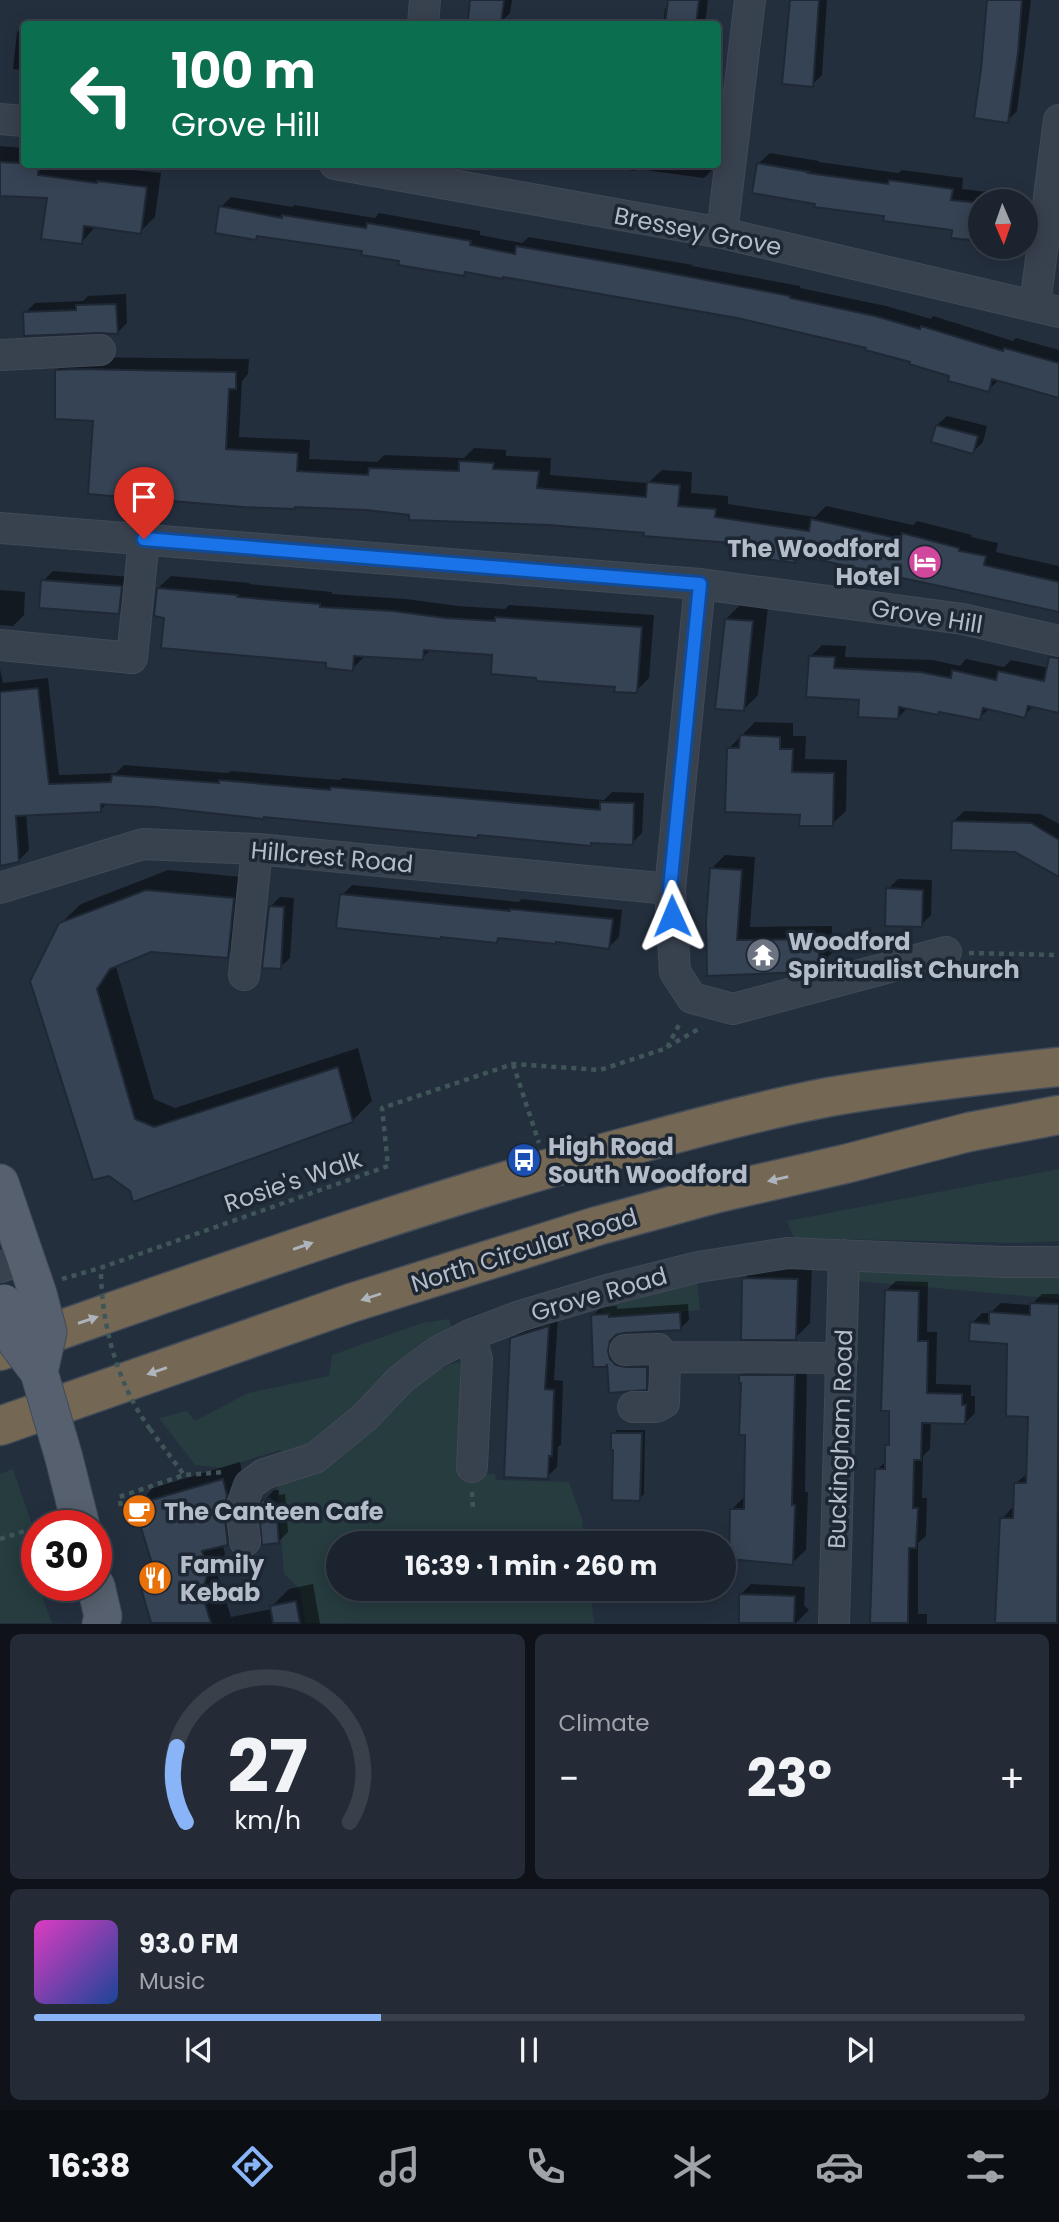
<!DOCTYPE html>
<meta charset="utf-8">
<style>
body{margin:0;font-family:Poppins,sans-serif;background:#242b36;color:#f1f3f6;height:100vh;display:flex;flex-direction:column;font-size:26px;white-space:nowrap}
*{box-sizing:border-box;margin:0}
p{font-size:23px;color:#a0a4aa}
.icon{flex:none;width:38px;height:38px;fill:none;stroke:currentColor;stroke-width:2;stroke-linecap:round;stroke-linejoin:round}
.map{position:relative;height:1624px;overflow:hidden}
.details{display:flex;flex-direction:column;gap:10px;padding:10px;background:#0f1319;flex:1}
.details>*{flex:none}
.hud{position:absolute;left:21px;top:21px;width:700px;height:147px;border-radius:7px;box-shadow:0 4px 18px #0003,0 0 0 2px #39404a;background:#0b6e4f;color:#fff;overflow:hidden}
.needle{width:46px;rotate:178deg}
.buttons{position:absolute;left:968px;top:189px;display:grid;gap:14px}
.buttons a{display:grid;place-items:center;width:70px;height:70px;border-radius:50%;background:#1b232e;box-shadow:0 4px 18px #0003,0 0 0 2px #39404a;font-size:35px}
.speed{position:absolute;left:21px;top:1510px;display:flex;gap:14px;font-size:35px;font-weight:700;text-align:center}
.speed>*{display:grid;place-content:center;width:91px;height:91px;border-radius:50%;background:#1b232e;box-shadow:0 4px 18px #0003,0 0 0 2px #39404a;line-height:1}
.speed .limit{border:10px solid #d22;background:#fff;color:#111}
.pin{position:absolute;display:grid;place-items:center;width:60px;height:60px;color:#fff;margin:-72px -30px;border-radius:50% 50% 50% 0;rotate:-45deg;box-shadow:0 0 7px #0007}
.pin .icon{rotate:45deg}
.me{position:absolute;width:77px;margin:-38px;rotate:359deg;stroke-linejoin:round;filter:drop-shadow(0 0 5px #0008)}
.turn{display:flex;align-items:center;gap:24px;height:147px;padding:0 35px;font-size:32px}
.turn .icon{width:91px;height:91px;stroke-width:2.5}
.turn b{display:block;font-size:49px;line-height:60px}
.big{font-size:52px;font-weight:700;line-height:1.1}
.details .widget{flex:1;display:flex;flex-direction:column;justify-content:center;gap:10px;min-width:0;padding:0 24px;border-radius:10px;background:#242b36}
.details .dial{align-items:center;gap:0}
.dial svg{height:182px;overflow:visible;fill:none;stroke:#39404a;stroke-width:7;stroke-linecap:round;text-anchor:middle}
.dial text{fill:#f1f3f6;stroke:none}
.song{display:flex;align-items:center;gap:21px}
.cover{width:84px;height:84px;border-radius:10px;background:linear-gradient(135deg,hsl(310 70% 55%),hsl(220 70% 35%))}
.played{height:7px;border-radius:4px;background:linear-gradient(90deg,#8ab4f8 35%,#39404a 35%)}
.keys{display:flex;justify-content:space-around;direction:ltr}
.heat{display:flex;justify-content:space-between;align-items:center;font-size:38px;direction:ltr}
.details .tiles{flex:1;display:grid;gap:10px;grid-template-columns:1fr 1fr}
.widget:last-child{grid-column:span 2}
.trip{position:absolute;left:326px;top:1531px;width:410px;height:70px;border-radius:35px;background:#1b232e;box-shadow:0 4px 18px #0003,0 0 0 2px #39404a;font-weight:700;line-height:70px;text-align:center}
.tab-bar{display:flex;height:112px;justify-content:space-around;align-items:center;background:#0b0e12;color:#a0a4aa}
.tab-bar .icon{width:49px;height:49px}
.tab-bar .active{color:#8ab4f8}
.tab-bar b{font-size:32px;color:#f1f3f6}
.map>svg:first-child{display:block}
</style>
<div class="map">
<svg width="1059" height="1624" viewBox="0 0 1059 1624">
<rect width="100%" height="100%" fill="#242f3e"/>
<path fill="#263c3f" d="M1059,1169V1241L1017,1243L794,1238L787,1221Z
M866,1269L974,1277L1059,1278V1299L857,1281L859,1273Z
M697,1282L700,1310L609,1317L602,1315V1308Z
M449,1319L452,1329L341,1424L306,1450L284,1458L281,1450L221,1468L195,1465L159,1418L187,1411L195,1421L248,1393L329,1376L332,1355L422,1323Z
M461,1362L457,1473L495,1474L496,1480L569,1482L582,1519L584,1543L338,1544V1589H590L594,1623H305L300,1589L284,1574L277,1485L308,1476L370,1432L421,1381L450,1364Z
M13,1469L37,1539V1586H44L42,1596L52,1623H0V1474Z"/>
<path fill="#0007" d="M472,0H512L510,13L500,23Z
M670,0H708L705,24H663L665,9L669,5Z
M791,0H827L822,75L812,85Z
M990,0H1031L1017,111L1007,121Z
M61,21L102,24H57Z
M27,22L50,24H25Z
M24,25V70L13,69L17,32Z
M0,146L24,148V164H76L161,173L155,217L140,232L96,226L81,243L49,196L0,194Z
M770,153L819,161V162L898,173L902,170L963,178L962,189L1022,196L1021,201H980V239L954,228L817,202L758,164Z
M595,164H715L714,168L704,178L637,169L634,171Z
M231,197L293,207L294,205L375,218L379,213L480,231V235L522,243L529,237L693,265L692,266L800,286V288L886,306L931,319L933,316L1013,341L1016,338L1059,350V398L999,380L988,390L912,361L868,347L737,316L467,271L464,274L364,250L259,235L255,238L221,207Z
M126,294L127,323L117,333L25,313L35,303L83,301L88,296Z
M71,357L249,359L248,374L242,381L239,437L310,440L309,459L377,462L384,455L464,458L474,448L506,450V456L551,458L550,475L648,483L662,470L692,472L691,493L728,496V504L815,517L826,506L913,525L917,521L972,535L971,537L998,543L996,552L1059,566V611L801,555L794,561L733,541L645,531L411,513L95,419L57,370Z
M947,416L987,426L983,442L973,452L937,425Z
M53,571L131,577L128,602L118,612L43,581Z
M171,576L250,583L249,584L332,592V594L406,599L458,606L505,609L509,605L654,615L649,678L636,691L617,686L538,676L494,653L431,649L422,658L365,656L352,669L165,616L158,588Z
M0,590L25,592L24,615L13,626L0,625Z
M741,604L768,607L758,695L743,710L726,619Z
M822,645L846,646L845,657L933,660L960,666L966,659L1004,667L1011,660L1059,670V711L1034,705L1024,716L990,708L979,718L940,710L908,707L898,718L861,699L810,657Z
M0,669L3,683L48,678L59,775L116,773L124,765L228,773L231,771L340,780L342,778L604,800L612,792L644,793L642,833L632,843L593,842L590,844L108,803L100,810L26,814L29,850L19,860L0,864Z
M755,722L793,723V736H806L805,759L847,760L846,811L832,824L801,813L729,748Z
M964,811L1041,814L1059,824V875L1016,850L954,821Z
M725,855L755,857L750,927L832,926V953L818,966L709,974L711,869Z
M168,870L253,878L247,937L227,957L151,950L119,963L116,967L154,1099L175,1108L358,1048L372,1101L352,1121L134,1200L60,924L81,904Z
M898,879L932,880L931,915L921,925L888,889Z
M352,885L519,902L521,899L622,910L619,937L609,947L501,937L497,941L342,895Z
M280,897L294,898L290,958L280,967L270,907Z
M759,1264H812L810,1323L795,1338L744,1279Z
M896,1281L928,1282L927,1332H937L936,1384L971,1385V1396H975V1413L965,1423L931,1422L930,1449L923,1456L922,1498H927L926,1536L918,1543V1614H927V1624H871L877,1470L887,1460V1446L891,1442L886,1291Z
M1042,1294H1059V1624L997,1623L1002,1519L1012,1508H1015L1016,1483L1028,1473L1030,1416L1009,1342L972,1323L982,1313H990L1001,1303L1031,1305Z
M688,1304L689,1320L680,1329L618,1333L616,1340L655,1359V1379L646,1388L608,1363L606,1366L592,1316L601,1307L617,1306V1309Z
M558,1317L554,1380L563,1381L561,1445L558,1447L557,1467L547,1477L512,1339L522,1329Z
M754,1362L807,1363L805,1492H808L806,1550L792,1563L731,1510L745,1496L747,1433L741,1376Z
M617,1430H645L644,1494L639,1499L613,1434Z
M240,1462L243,1477L245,1526L227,1543L222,1544L225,1553L218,1576L231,1617L272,1609V1606L289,1589L313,1584L320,1624H153L143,1589L157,1575L136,1506L153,1488Z
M274,1490H279V1495L285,1494L288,1532L278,1542L264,1501Z
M751,1584L805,1587L804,1605L809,1610L795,1624H740L741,1594Z"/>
<path fill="#364354" stroke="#1f2835" stroke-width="2" d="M470,0H504L501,24L468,20Z
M668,0H699L696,24H665Z
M790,0H819L813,87L782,84Z
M987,0H1022L1018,53L1008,123L974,118L981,69Z
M0,162L39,164L38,175L97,183V181L147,187L141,234L84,226L82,244L41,239L47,198L0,196Z
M757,163L809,172L808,173L888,184L889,180L953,189L951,200L980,203V241L951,238L952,230L883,221L884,216L814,207L815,204L752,193Z
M219,206L282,218V215L366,228L367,223L471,241L470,245L515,254L516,246L632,266L790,296V298L875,316L920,329L921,326L1003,351L1004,348L1059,363V398L992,379L989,392L948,381L949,376L909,364L910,362L865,350L866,348L737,318L503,277V279L465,272L464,276L398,265L399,261L361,255L362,251L257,236L256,240L215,233Z
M116,304L118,334L99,333L24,336L23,312L76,310V305Z
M77,369L236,372V389H229L226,449L298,453L297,471L368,475L369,468L459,471V461L494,463L493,469L539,471L537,488L646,497L647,482L680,485L678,506L716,509L715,517L809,531L811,519L901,539L902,533L959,548V551L986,556L984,565L1059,582V612L796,555L795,563L729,554L731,543L643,536L644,533L549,525L409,520V515L366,510L295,507V509L243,507L88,494L93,421L55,419V370Z
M936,425L978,436L973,454L931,442Z
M41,580L122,586L119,614L39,608Z
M157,588L238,595L237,597L320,604V607L393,611L445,618L495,621V617L642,627L637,693L614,692L615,687L536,681V678L491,674L492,655L424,650L423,660L354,656L353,671L326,668V663L161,648L164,618L154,616Z
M725,619L753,621L744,711L715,709Z
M809,656L835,657L834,668L920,672L951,678L952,670L996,680L998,671L1044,681L1049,657L1059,658V713L1028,706L1025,718L983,708L980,720L939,712L938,715L899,707L898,719L858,717L859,700L806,697Z
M38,688L49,784L111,782L112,775L219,783V780L330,790L331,787L600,810V802L634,803L633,845L591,843V846L478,835V838L264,817V819L155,807L101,804V812L16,816L19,862L0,866V692Z
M740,735L780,737V749H793L792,772L834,773L833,826H799L800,815L725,812L727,748H739Z
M952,821L1031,823L1059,840V877L1015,852L951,850Z
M710,868L742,870L737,940L819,939V968L805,972L707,976L706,921Z
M886,888L923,890L922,927L885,926Z
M146,890L234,898L228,958L151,952L110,969L97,989L135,1119L154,1127L338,1067L353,1122L133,1202L130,1191L109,1176L93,1180L30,981L59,923Z
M340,894L510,911V909L613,919L609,949L556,942V944L498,938L497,943L441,937V939L336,928Z
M269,906L284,907L281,969L262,968Z
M742,1278L798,1279L796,1340H741Z
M885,1290L919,1291L918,1341H928L927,1393L962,1394V1405H966L965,1424L922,1423L921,1460H914L913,1508H918L916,1548H909L908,1623H870L875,1469H885V1445H889V1411H881Z
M1030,1303L1059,1304L1057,1623H995L1000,1518H1013L1014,1483H1026L1028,1417L1006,1416L1007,1344L969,1341L970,1322L989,1324V1312L1030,1315Z
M680,1312L681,1330L624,1333L616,1335L610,1341L608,1351L610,1359L616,1365L626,1367H647V1390L609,1393L607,1364L606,1367H593L591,1315L609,1314V1317Z
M549,1326L545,1389L554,1390L552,1456H549L548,1479L504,1477L510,1338Z
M739,1375H795L792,1505H795L793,1565L729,1559L730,1509H744L745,1435H739L741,1383H739Z
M611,1433H642L640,1501L612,1500L613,1450H611Z
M223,1479L227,1496L224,1510L228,1545L202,1551L208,1571L202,1594L211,1623H151L141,1588L158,1583L134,1505Z
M270,1499V1504L276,1503L279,1543L262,1545L259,1510L262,1500Z
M739,1594L795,1596L794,1623H739Z
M296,1601L300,1623H273L270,1606Z"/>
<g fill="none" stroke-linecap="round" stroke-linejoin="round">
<g stroke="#414a57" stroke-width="32">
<path id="minor" d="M423,24L425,0
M0,119L24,121
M335,164L722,233L1059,312
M722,233L750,0
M1035,305L1059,120
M0,355L100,350
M0,528L700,584L963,619L1059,641
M700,584L670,889L675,972L692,998L733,1009L946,952
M0,645L132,658L144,539
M0,888L143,844L257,849L670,889
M244,975L257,849
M0,1267L25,1259
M470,1335L477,1359L472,1467
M625,1350L658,1349L665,1357L842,1358
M633,1407H656L664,1403L665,1357
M245,1541L241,1508L249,1485L264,1474L315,1458L365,1417L401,1379L437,1352L470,1335L520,1316L607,1290L698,1267L788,1253L1002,1262H1059
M834,1624L844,1255"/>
</g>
<g stroke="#414a57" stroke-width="39">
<path id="major" d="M0,1183L38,1294
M64,1458L81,1526
M96,1586L103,1616L101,1624"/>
</g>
<g stroke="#434c59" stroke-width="41">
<path id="highway" d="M0,1351C212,1277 423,1200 641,1143C703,1126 766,1109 829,1097C905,1084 982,1075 1059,1067
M0,1426L351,1303L597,1226L718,1193L845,1164L969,1132L1059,1115"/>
</g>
<path stroke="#3f5557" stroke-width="4.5" stroke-dasharray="5 5" stroke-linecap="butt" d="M969,953L1059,955
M667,1047L702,1027
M513,1064L539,1143
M62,1279L100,1268L388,1166L382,1108L513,1064L600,1070L667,1048L681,1021
M150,1429L184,1475
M472,1492L473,1508
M121,1506L119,1497L184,1475L226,1472
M41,1526L48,1524
M0,1539L37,1527"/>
<use href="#minor" stroke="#38414e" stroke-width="30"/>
<use href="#major" stroke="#56606e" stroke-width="37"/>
<use href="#highway" stroke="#746855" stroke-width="38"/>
<g stroke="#414a57" stroke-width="39" stroke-linecap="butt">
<path id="major-bridge" d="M38,1294L48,1332L39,1372
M4,1303L17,1343L39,1372L64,1458"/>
</g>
<path stroke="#3f5557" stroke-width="4.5" stroke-dasharray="5 5" stroke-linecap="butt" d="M101,1274C102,1327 118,1385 150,1429"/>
<use href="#major-bridge" stroke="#56606e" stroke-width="37"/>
</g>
<defs><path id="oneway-solid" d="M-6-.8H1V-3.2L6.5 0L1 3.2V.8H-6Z" transform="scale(1.75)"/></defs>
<g fill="#aeb4bd">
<use href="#oneway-solid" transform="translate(778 1179) rotate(167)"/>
<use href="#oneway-solid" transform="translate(303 1246) rotate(-19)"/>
<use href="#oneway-solid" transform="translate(371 1297) rotate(162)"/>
<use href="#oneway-solid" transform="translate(88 1320) rotate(-19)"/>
<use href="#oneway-solid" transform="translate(157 1371) rotate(161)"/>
</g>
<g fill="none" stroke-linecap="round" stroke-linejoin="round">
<g stroke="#114b97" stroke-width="18">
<path id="route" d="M144,539L700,584L670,889L672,916"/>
</g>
<use href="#route" stroke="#1a73e8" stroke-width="12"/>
</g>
<defs>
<g id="hotel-disc" transform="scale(1.75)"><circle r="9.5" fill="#d1479c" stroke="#1d2633"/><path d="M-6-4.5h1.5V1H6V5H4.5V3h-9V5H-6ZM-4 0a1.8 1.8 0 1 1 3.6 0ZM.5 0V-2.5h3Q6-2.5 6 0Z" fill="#fff"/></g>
<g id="temple-disc" transform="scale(1.75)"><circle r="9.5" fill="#6b7280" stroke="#1d2633"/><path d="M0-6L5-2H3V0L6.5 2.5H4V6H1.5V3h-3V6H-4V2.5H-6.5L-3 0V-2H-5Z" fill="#fff"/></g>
<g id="bus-disc" transform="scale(1.75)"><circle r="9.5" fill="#1a4fb4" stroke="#1d2633"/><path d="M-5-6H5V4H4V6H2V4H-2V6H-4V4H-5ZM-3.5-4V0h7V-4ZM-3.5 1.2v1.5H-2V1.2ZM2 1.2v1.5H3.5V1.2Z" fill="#fff"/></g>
<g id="cafe-disc" transform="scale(1.75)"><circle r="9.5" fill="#e8710a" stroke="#1d2633"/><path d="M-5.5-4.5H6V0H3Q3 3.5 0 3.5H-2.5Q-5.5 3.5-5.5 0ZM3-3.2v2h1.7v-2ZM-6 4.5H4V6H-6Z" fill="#fff"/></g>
<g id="restaurant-disc" transform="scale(1.75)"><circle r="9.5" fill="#e8710a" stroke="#1d2633"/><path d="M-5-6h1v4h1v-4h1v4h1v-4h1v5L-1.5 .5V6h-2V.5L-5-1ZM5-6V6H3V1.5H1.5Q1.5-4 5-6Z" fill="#fff"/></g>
</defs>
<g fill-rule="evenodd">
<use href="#hotel-disc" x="925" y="562"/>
<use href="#temple-disc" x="763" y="955"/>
<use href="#bus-disc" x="524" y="1160"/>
<use href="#cafe-disc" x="139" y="1511"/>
<use href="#restaurant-disc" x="155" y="1578"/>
</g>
<g text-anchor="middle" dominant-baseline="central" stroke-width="7" stroke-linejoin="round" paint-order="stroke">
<g font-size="24" fill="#b4bcc9" stroke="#1d2633">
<text transform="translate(698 231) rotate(11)">Bressey Grove</text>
<text transform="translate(927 616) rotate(9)">Grove Hill</text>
<text transform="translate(332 857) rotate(5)">Hillcrest Road</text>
<text transform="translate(293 1181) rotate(-19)">Rosie's Walk</text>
<text transform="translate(524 1250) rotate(-17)">North Circular Road</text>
<text transform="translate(599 1294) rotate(-16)">Grove Road</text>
<text transform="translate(840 1439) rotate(-88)">Buckingham Road</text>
</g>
<g font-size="24" font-weight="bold" fill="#b4bcc9" stroke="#1d2633" text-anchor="start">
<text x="900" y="548" text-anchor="end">The Woodford<tspan x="900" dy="28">Hotel</tspan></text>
<text x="788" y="941">Woodford<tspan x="788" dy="28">Spiritualist Church</tspan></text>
<text x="548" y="1146">High Road<tspan x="548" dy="28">South Woodford</tspan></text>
<text x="164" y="1511">The Canteen Cafe</text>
<text x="180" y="1564">Family<tspan x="180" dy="28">Kebab</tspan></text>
</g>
</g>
</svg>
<div class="buttons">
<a><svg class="needle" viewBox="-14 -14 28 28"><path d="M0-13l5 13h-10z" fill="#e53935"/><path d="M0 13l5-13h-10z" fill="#a0a4aa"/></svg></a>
</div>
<div class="speed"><div class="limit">30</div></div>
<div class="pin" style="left:144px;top:539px;background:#d93025"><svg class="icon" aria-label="arrive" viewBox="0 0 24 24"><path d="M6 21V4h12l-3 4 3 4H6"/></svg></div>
<svg class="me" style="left:672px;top:916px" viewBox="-20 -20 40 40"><path d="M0-17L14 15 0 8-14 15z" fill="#1a73e8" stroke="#fff" stroke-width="4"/></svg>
<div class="trip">16:39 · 1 min · 260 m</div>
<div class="hud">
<div class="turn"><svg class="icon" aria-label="left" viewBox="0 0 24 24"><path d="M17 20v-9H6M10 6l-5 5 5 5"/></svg><div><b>100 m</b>Grove Hill</div></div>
</div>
</div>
<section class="details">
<div class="tiles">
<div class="widget dial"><svg viewBox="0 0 100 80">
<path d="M14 69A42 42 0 1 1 86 69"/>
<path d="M14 69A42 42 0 0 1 10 36" stroke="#8ab4f8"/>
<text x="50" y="56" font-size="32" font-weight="700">27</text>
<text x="50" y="72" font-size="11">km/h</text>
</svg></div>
<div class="widget"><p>Climate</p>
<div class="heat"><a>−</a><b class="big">23°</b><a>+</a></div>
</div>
<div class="widget">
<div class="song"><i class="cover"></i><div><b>93.0 FM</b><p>Music</p></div></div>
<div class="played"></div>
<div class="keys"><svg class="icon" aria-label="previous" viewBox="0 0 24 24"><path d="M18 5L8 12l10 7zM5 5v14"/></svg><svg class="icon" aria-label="pause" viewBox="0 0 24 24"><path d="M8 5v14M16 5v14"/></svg><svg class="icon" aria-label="next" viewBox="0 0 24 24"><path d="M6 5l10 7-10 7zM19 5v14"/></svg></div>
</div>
</div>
</section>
<nav class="tab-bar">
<b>16:38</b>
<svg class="icon active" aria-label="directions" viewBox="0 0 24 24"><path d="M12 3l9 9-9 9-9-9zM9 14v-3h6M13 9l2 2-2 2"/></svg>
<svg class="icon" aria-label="music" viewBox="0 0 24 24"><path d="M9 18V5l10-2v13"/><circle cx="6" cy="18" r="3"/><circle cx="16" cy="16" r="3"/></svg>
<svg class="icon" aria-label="phone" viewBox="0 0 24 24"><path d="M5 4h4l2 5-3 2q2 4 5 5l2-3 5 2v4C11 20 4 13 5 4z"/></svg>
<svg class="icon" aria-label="climate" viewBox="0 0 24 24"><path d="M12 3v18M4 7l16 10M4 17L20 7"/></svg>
<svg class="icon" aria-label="car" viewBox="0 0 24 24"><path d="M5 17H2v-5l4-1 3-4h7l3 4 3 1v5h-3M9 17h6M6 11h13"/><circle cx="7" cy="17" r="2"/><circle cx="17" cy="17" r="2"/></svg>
<svg class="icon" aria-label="filters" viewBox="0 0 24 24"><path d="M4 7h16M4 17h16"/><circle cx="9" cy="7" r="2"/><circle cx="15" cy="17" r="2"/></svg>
</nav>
